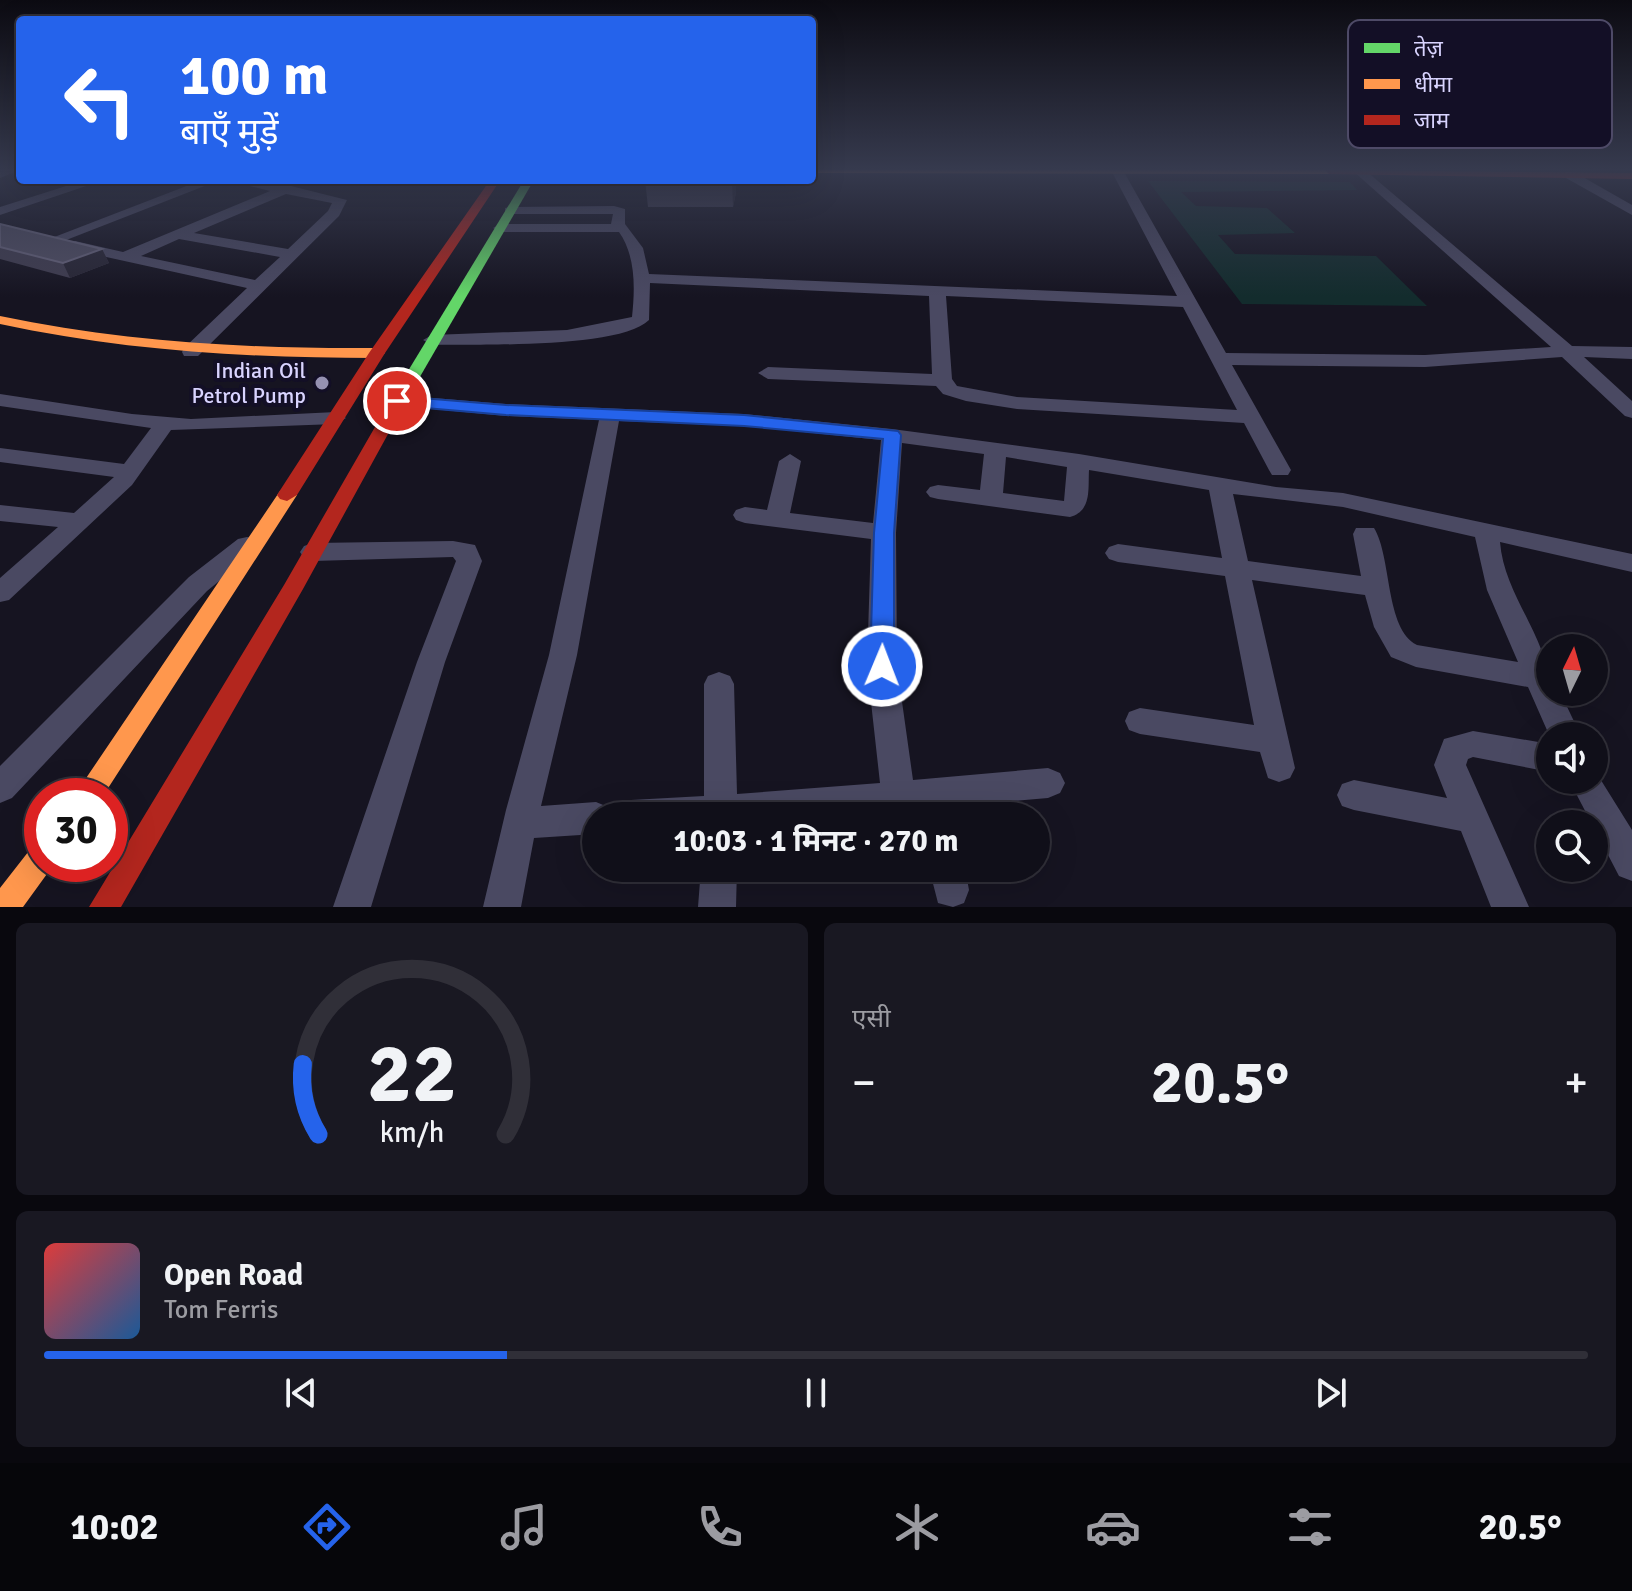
<!DOCTYPE html>
<html lang="hi">
<meta charset="utf-8">
<style>
body{margin:0;font-family:Signika,"Noto Sans Devanagari",sans-serif;background:#191822;color:#f1f3f6;height:100vh;display:flex;flex-direction:column;font-size:30px;white-space:nowrap}
*{box-sizing:border-box;margin:0}
p{font-size:26px;color:#9c9ca2}
.icon{flex:none;width:44px;height:44px;fill:none;stroke:currentColor;stroke-width:2;stroke-linecap:round;stroke-linejoin:round}
.map{position:relative;height:907px;overflow:hidden}
.details{display:flex;flex-direction:column;gap:16px;padding:16px;background:#09080e;flex:1}
.details>*{flex:none}
.hud{position:absolute;left:16px;top:16px;width:800px;height:168px;border-radius:8px;box-shadow:0 8px 32px #0002,0 0 0 2px #302f38;background:#2563eb;color:#fff;overflow:hidden}
.needle{width:52px;rotate:5deg}
.controls{position:absolute;left:1536px;top:634px;display:grid;gap:16px}
.controls a{display:grid;place-items:center;width:72px;height:72px;border-radius:50%;background:#100f19;box-shadow:0 8px 32px #0002,0 0 0 2px #302f38;font-size:40px}
.speed{position:absolute;left:24px;top:778px;display:flex;gap:16px;font-size:40px;font-weight:700;text-align:center}
.speed>*{display:grid;place-content:center;width:104px;height:104px;border-radius:50%;background:#100f19;box-shadow:0 8px 32px #0002,0 0 0 2px #302f38;line-height:1}
.speed .limit{border:12px solid #d22;background:#fff;color:#111}
.pin{position:absolute;display:grid;place-items:center;width:68px;height:68px;color:#fff;margin:-34px;border:4px solid #fff;border-radius:50%;box-shadow:0 2px 8px #0007}
.me{position:absolute;width:88px;margin:-44px;rotate:1deg;stroke-linejoin:round;filter:drop-shadow(0 0 6px #0008)}
.turn{display:flex;align-items:center;gap:28px;height:168px;padding:0 32px;font-size:36px}
.turn .icon{width:104px;height:104px;stroke-width:2.5}
.turn b{display:block;font-size:56px;line-height:68px}
.big{font-size:60px;font-weight:700;line-height:1.1}
.details .widget{flex:1;display:flex;flex-direction:column;justify-content:center;gap:12px;min-width:0;padding:0 28px;border-radius:12px;background:#191822}
.details .dial{align-items:center;gap:0}
.dial svg{height:208px;overflow:visible;fill:none;stroke:#302f38;stroke-width:7;stroke-linecap:round;text-anchor:middle}
.dial text{fill:#f1f3f6;stroke:none}
.song{display:flex;align-items:center;gap:24px}
.cover{width:96px;height:96px;border-radius:12px;background:linear-gradient(135deg,hsl(0 70% 55%),hsl(210 70% 35%))}
.played{height:8px;border-radius:4px;background:linear-gradient(90deg,#2563eb 30%,#302f38 30%)}
.keys{display:flex;justify-content:space-around;direction:ltr}
.heat{display:flex;justify-content:space-between;align-items:center;font-size:44px;direction:ltr}
.details .tiles{flex:1;display:grid;gap:16px;grid-template-columns:1fr 1fr}
.widget:last-child{grid-column:span 2}
.trip{position:absolute;left:582px;top:802px;width:468px;height:80px;border-radius:40px;background:#100f19;box-shadow:0 8px 32px #0002,0 0 0 2px #302f38;font-weight:700;line-height:80px;text-align:center}
.tab-bar{display:flex;height:128px;justify-content:space-around;align-items:center;background:#06060a;color:#9c9ca2}
.tab-bar .icon{width:56px;height:56px}
.tab-bar .on{color:#2563eb}
.tab-bar b{font-size:36px;color:#f1f3f6}
.map>svg:first-child{display:block}
</style>
<div class="map">
<svg width="1632" height="907" viewBox="0 0 1632 907">
<rect width="100%" height="100%" fill="#161421"/>
<path fill="#132c2d" d="M1148,181L1350,182L1357,190L1181,192L1196,206L1267,208L1295,233L1218,235L1235,254L1376,256L1427,306L1242,304Z"/>
<g fill="none" stroke-linecap="round" stroke-linejoin="round">
<path fill="#4a4962" fill-rule="evenodd" d="M0,170H20L0,178Z
M1113,170L1124,172L1226,353L1425,355L1551,347L1352,170H1365L1572,346L1632,347V359L1584,357L1632,401V418L1625,416L1562,357L1425,367L1232,365L1291,470L1288,475H1272L1269,470L1244,423L1017,409L966,401L943,394L936,386L768,379L758,373L768,367L932,374L929,296L650,283L649,320C620,349 475,344 432,345L423,340L432,335L567,330L632,317C635,289 636,256 619,232H500L493,228L500,224H611L613,214H505V208L510,207L614,206L625,209V224L643,248L649,274L1177,296L1112,172ZM946,296L1183,307L1237,410L1017,397L957,386L952,379Z
M1566,172H1574L1632,205V215L1566,178Z
M85,180H104L0,215V207Z
M202,180H220L56,244L51,245L44,241Z
M225,180L287,185L347,200L339,216L198,356H184L182,352L184,348L247,288L70,249L67,246L75,241L123,252L270,191ZM286,194L332,203L328,211L288,249L194,233ZM179,239L280,257L255,280L141,256Z
M0,394L132,414L191,419L336,412L346,418L336,424L171,430L132,485L9,600L0,602V578L58,527L0,521V505L74,513L114,477L0,462V448L124,464L151,428L0,406Z
M397,395L506,404L744,414L892,429L1079,454L1276,487L1343,493L1632,554V572L1500,542C1504,596 1550,639 1550,692H1560L1581,736L1550,737L1528,687L1416,667L1391,657L1374,627L1365,595L1252,580L1295,768L1290,778L1279,782L1268,778L1260,752L1140,734L1129,730L1125,721L1129,712L1140,708L1254,725L1225,576L1118,562L1109,559L1105,553L1109,547L1118,544L1222,558L1209,490L1089,470C1088,489 1092,511 1070,517L938,499L930,497L926,492L930,487L938,485L980,490L984,454L902,443L896,533L897,666L913,780L1048,768L1060,773L1065,783L1060,793L1048,798L955,806L957,816H923L922,809L847,816H614L619,805L631,800L704,796V684L708,676L719,672L730,676L734,684L737,794L880,783L867,666L871,539L745,523L736,520L733,515L736,510L745,507L767,510L779,461L790,454L801,461L790,513L873,523L881,440L744,426L619,421L577,655L541,806L596,802L608,807L612,816H596V834L534,838L521,907H483L506,810L549,655L599,420L506,416L390,405L387,401ZM1006,457L1067,467L1064,501L1003,493ZM1233,494L1343,507L1475,537L1487,590L1518,662L1417,645C1385,629 1392,557 1374,528H1356L1353,534L1361,576L1248,561Z
M247,537L256,539L260,545L256,551L207,591L12,798L0,803V766L189,577L238,539Z
M453,541L475,545L482,561L445,662L371,907H333L417,662L456,561L453,557L313,561L304,558L300,552L304,546L313,543Z
M1473,731L1550,744V772L1473,757L1468,759L1466,765L1529,907H1491L1461,831L1354,810L1342,806L1337,795L1342,784L1354,780L1447,798L1434,765L1444,739Z
M1594,769L1632,830V881L1619,876L1569,780H1594Z
M701,868H737L736,907H698Z
M929,868H965L969,890L964,903L953,907L938,903Z"/>
<path fill="#63d668" fill-rule="evenodd" d="M526,182L531,185L410,394L402,399L396,397L394,394L521,185Z"/>
<path fill="#ff974d" fill-rule="evenodd" d="M812,170H1333L1334,171L1329,174L815,173Z
M0,316C125,342 250,349 377,348L385,353L377,358C250,358 125,351 0,324Z
M287,489L297,495L103,796H74L280,491Z
M42,843V864H53L52,867L23,907H0V888L32,847Z"/>
<path fill="#b3261e" fill-rule="evenodd" d="M1325,170L1632,173V179L1329,174Z
M488,183L497,185L385,353L297,495L287,501L280,499L277,495L369,353Z
M402,389L410,394L303,589L121,907H89L284,585L394,394Z"/>
</g>
<path fill="#403d50" d="M645,180H736V192L733,207H648Z
M0,224L102,249L109,263L70,278L0,259Z"/>
<path fill="#282635" d="M732,180H736V192L733,207Z
M102,249L109,263L70,278L63,263Z"/>
<path fill="#504e63" stroke="#66637b" stroke-width="2" d="M645,180H732L731,181Z
M0,224L102,249L63,263L0,247Z"/>
<linearGradient id="sky" x2="0" y2="1"><stop stop-color="#0c0b12"/><stop offset="0.57" stop-color="#363a4e"/><stop offset="1" stop-color="#363a4e" stop-opacity="0"/></linearGradient>
<rect width="1632" height="297" fill="url(#sky)"/>
<path fill="#2563eb" stroke="#184099" stroke-width="2" d="M397,396L506,405L744,415L898,431L901,435L894,533V666L891,672L882,675L874,672L870,666L874,533L883,439L744,426L506,415L391,405L389,401Z"/>
<circle fill="#9591b1" stroke="#130f26" stroke-width="3" cx="322" cy="383" r="8"/>
<g text-anchor="middle" dominant-baseline="central" stroke-width="8" stroke-linejoin="round" paint-order="stroke">
<g font-size="22" fill="#d9d4ff" stroke="#130f26" text-anchor="end">
<text x="306" y="370">Indian Oil<tspan x="306" dy="25">Petrol Pump</tspan></text>
</g>
</g>
<rect x="1348" y="20" width="264" height="128" rx="12" fill="#130f26" stroke="#4e4a67" stroke-width="2"/>
<rect x="1364" y="43" width="36" height="10" fill="#63d668"/>
<rect x="1364" y="79" width="36" height="10" fill="#ff974d"/>
<rect x="1364" y="115" width="36" height="10" fill="#b3261e"/>
<g font-size="22" fill="#d9d4ff">
<text x="1414" y="56">तेज़</text>
<text x="1414" y="92">धीमा</text>
<text x="1414" y="128">जाम</text>
</g>
</svg>
<div class="controls">
<a><svg class="needle" viewBox="-14 -14 28 28"><path d="M0-13l5 13h-10z" fill="#e53935"/><path d="M0 13l5-13h-10z" fill="#9c9ca2"/></svg></a>
<a><svg class="icon" aria-label="sound" viewBox="0 0 24 24"><path d="M4 9h4l5-4v14l-5-4H4zM17 9q2 3 0 6"/></svg></a>
<a><svg class="icon" aria-label="search" viewBox="0 0 24 24"><circle cx="10" cy="10" r="6"/><path d="M15 15l6 6"/></svg></a>
</div>
<div class="speed"><div class="limit">30</div></div>
<div class="pin" style="left:397px;top:401px;background:#d93025"><svg class="icon" aria-label="arrive" viewBox="0 0 24 24"><path d="M6 21V4h12l-3 4 3 4H6"/></svg></div>
<svg class="me" style="left:882px;top:666px" viewBox="-20 -20 40 40"><circle r="17" fill="#2563eb" stroke="#fff" stroke-width="3"/><path d="M0-11L8 9 0 5-8 9z" fill="#fff"/></svg>
<div class="trip">10:03 · 1 मिनट · 270 m</div>
<div class="hud">
<div class="turn"><svg class="icon" aria-label="left" viewBox="0 0 24 24"><path d="M17 20v-9H6M10 6l-5 5 5 5"/></svg><div><b>100 m</b>बाएँ मुड़ें</div></div>
</div>
</div>
<section class="details">
<div class="tiles">
<div class="widget dial"><svg viewBox="0 0 100 80">
<path d="M14 69A42 42 0 1 1 86 69"/>
<path d="M14 69A42 42 0 0 1 8 42" stroke="#2563eb"/>
<text x="50" y="56" font-size="32" font-weight="700">22</text>
<text x="50" y="72" font-size="11">km/h</text>
</svg></div>
<div class="widget"><p>एसी</p>
<div class="heat"><a>−</a><b class="big">20.5°</b><a>+</a></div>
</div>
<div class="widget">
<div class="song"><i class="cover"></i><div><b>Open Road</b><p>Tom Ferris</p></div></div>
<div class="played"></div>
<div class="keys"><svg class="icon" aria-label="previous" viewBox="0 0 24 24"><path d="M18 5L8 12l10 7zM5 5v14"/></svg><svg class="icon" aria-label="pause" viewBox="0 0 24 24"><path d="M8 5v14M16 5v14"/></svg><svg class="icon" aria-label="next" viewBox="0 0 24 24"><path d="M6 5l10 7-10 7zM19 5v14"/></svg></div>
</div>
</div>
</section>
<nav class="tab-bar">
<b>10:02</b>
<svg class="icon on" aria-label="directions" viewBox="0 0 24 24"><path d="M12 3l9 9-9 9-9-9zM9 14v-3h6M13 9l2 2-2 2"/></svg>
<svg class="icon" aria-label="music" viewBox="0 0 24 24"><path d="M9 18V5l10-2v13"/><circle cx="6" cy="18" r="3"/><circle cx="16" cy="16" r="3"/></svg>
<svg class="icon" aria-label="phone" viewBox="0 0 24 24"><path d="M5 4h4l2 5-3 2q2 4 5 5l2-3 5 2v4C11 20 4 13 5 4z"/></svg>
<svg class="icon" aria-label="climate" viewBox="0 0 24 24"><path d="M12 3v18M4 7l16 10M4 17L20 7"/></svg>
<svg class="icon" aria-label="car" viewBox="0 0 24 24"><path d="M5 17H2v-5l4-1 3-4h7l3 4 3 1v5h-3M9 17h6M6 11h13"/><circle cx="7" cy="17" r="2"/><circle cx="17" cy="17" r="2"/></svg>
<svg class="icon" aria-label="filters" viewBox="0 0 24 24"><path d="M4 7h16M4 17h16"/><circle cx="9" cy="7" r="2"/><circle cx="15" cy="17" r="2"/></svg>
<b>20.5°</b>
</nav>
